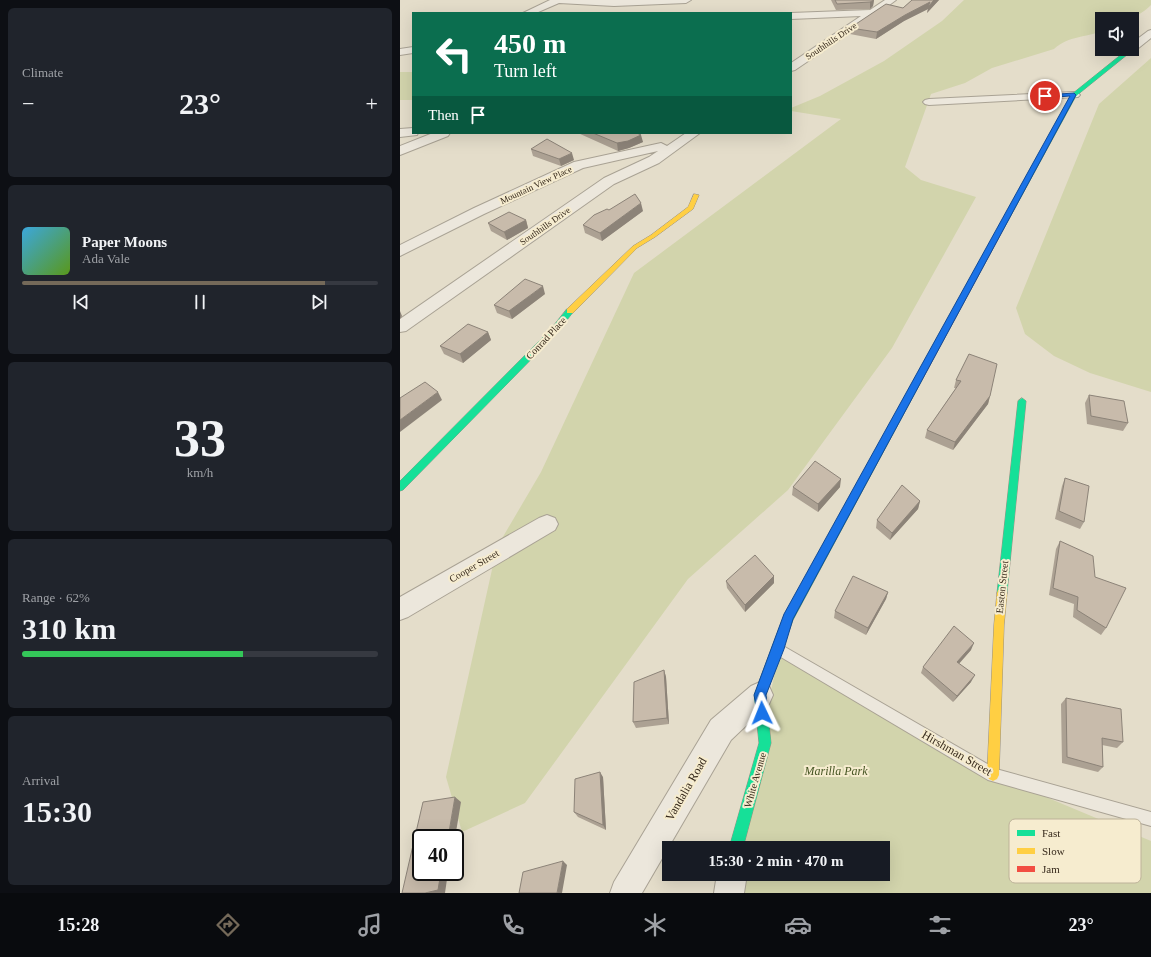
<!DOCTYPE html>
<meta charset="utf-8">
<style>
body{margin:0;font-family:"Times New Roman",serif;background:#20242c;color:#f1f3f6;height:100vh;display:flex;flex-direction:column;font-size:15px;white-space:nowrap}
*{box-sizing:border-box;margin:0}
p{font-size:13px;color:#9ea1a6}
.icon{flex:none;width:22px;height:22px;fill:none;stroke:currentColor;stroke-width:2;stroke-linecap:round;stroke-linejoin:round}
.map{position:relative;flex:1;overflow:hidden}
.sheet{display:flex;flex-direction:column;gap:8px;padding:8px;background:#0d0f14;width:400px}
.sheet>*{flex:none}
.banner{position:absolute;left:12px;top:12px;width:380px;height:122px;border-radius:0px;box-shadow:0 4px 16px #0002;background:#0b6e4f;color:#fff;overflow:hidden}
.tools{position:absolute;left:695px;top:12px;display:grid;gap:8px}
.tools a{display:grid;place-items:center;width:44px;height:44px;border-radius:0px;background:#171b24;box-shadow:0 4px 16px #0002;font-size:20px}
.speed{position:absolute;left:12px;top:829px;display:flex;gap:8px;font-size:20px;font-weight:700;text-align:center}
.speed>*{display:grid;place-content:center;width:52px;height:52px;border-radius:50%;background:#171b24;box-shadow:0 4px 16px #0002;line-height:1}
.speed .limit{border:2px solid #111;border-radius:6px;background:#fff;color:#111}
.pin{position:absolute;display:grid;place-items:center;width:34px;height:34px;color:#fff;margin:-17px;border:2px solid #fff;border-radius:50%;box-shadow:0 1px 4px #0007}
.me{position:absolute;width:44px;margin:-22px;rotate:358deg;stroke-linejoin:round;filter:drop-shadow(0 0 3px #0008)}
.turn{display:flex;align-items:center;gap:14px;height:84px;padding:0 16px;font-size:18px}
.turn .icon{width:52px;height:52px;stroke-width:2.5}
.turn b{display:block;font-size:28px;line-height:34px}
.then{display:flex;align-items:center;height:38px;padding:0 16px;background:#0003;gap:8px;font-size:15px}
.big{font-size:30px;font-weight:700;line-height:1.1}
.sheet .card{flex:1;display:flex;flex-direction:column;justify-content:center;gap:6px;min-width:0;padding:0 14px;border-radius:6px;background:#20242c}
.sheet .dial{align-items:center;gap:0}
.dial b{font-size:52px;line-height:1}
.song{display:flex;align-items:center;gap:12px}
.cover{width:48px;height:48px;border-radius:6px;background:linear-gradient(135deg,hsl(200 70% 55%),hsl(90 70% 35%))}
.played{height:4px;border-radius:2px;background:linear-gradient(90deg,#746959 85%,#363941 85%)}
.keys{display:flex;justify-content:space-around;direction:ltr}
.heat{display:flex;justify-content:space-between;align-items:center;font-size:22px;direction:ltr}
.charge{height:6px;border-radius:3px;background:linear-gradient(90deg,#34c759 62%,#363941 0)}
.trip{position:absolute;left:262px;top:841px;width:228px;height:40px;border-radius:0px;background:#171b24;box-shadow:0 4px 16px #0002;font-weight:700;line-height:40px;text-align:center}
.menu{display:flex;height:64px;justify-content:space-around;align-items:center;background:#090b0e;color:#9ea1a6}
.menu .icon{width:28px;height:28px}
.menu .selected{color:#746959}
.menu b{font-size:18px;color:#f1f3f6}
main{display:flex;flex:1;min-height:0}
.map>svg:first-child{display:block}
</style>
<main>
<section class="sheet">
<div class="card"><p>Climate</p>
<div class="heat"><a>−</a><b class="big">23°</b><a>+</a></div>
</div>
<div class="card">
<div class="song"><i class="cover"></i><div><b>Paper Moons</b><p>Ada Vale</p></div></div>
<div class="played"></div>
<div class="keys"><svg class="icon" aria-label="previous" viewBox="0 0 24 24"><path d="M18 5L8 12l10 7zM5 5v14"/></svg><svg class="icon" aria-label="pause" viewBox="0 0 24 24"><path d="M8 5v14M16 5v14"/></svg><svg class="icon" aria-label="next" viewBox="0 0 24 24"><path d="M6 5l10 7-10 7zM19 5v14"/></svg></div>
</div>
<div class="card dial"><b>33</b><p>km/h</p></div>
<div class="card"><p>Range · 62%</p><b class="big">310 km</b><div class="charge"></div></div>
<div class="card"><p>Arrival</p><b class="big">15:30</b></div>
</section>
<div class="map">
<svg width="751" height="893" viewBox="0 0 751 893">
<rect width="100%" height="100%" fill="#e4ddca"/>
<path fill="#d2d4ac" d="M564,0H751V5C735,21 723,19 702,19V31C685,38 670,35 654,49L592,68L565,83L531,94L505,167L521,180L576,197L492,348L388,490L288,579L125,803L62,832L46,777L97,547L141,472L234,273L441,119L391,111V108L420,96L484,61L542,21Z
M751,58V392L690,373L654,356L625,334L616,308L699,104Z
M0,72H13V100H0Z
M380,650L596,776L751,841V893H329L332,874H483V848H336Z"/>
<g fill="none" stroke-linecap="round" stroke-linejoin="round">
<g stroke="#a9a294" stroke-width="2">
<path id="lane" d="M378,643L596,769L751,812V826L588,780L374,653L372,649L374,645Z"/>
</g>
<g stroke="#a9a294" stroke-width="2">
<path id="street" d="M150,0H291L286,3L214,6L159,3L136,13H123Z
M485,0H496L476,15L395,70L391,71V63L461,16L391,19V13L470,10Z
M751,30V38L736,50H728V49H732V43L748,31Z
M13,47V53L0,55V49Z
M674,92L678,93L680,95L678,97L529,105L525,104L523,102L525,100L529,99Z
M13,128V133H18L17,135L0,137V129Z
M33,133H50L48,136L0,155V146Z
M286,133H300L259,163L214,184L6,331L0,332V319L204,178L249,157L258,151L183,168L84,214L0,256V245L74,208L174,162L261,143L267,146Z
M147,515L155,518L158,524L155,530L8,617L0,620V597L139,518Z
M360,682L369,686L373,695L369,704L331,740L242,893H210L214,882L311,720L351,686Z
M317,874H347L344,893H314Z"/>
</g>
<g stroke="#989184" stroke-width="1">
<path id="fast" d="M732,48L733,50L676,96L603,230L602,231H598L597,230L672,94L728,49Z
M167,309H173L174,311L156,334L3,490L0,491V481L150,330Z
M518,377L522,380L393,620L366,695L371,743L343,848H329L359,743L354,695L383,618L514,380Z
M622,398L626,401L607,593L606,596L602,598L598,596L597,593L618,401Z"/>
</g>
<g stroke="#989184" stroke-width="1">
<path id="slow" d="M294,194L299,195L293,209L255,237L237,248L173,313H167V309L233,246L251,235L288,207Z
M602,588L606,590L607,593L604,625L599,775L597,779L593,781L589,779L587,775L594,625L597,593L598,590Z"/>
</g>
<g stroke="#989184" stroke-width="1">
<path id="jam" d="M600,228L603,230L522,380L518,383L515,382L514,380L597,230Z"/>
</g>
<use href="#lane" fill="#ece7dc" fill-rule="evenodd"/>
<use href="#street" fill="#ece7dc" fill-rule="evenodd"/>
<use href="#fast" fill="#16e098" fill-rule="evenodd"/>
<use href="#slow" fill="#ffcf43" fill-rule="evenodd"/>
<use href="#jam" fill="#f24e42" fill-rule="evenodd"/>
</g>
<path fill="#aca193" d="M431,0H474L473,6L470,9L436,10Z
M512,0H539L527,13L528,9L504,21L476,39L450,34V28L503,8Z
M178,133H237L243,142L229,148L218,151Z
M131,149L174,160L161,166L133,156Z
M243,211L202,241L185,233L183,225Z
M126,220L128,228L107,240L91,231L88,223Z
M145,294L112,319L97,313L94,305Z
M88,332L91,340L63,363L44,354L40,346Z
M569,354L590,396L588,404L553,450L525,438L527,430L556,388H554L556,380Z
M689,395L728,423L723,431L687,424L685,403Z
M665,478L684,522L680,529L655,519L662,486Z
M393,487H440L418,512L392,495Z
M520,501L518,509L490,540L476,528L477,520Z
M660,541L695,577L706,628L701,635L673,617L674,604L649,595L656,549Z
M326,581L374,583L345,612L327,588Z
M488,592L486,599L466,635L434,618L435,611Z
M571,650L559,664L571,682L553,702L521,673L523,667Z
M264,670L266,677L269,724L236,728L233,722Z
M666,698L723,742L717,748L702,745L703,767L698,772L662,763L661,704Z
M203,777L206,830L178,817L174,812Z"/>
<path fill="#8c8378" d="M474,0L473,6L470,9V2Z
M534,0H539L527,13L528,9L504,21L476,39L477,32L505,15Z
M241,135L243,142L229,148L218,151L217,143Z
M172,153L174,160L161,166L159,159Z
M241,203L243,211L202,241L200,233Z
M126,220L128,228L107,240L104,232Z
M143,286L145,294L112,319L109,311Z
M0,311L2,316L0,319Z
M88,332L91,340L63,363L60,354Z
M38,392L42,400L0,432V420Z
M590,396L588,404L553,450L555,442Z
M441,479L440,487L418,512V504Z
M520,501L518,509L490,540L492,533Z
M374,576V583L345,612V605Z
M488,592L486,599L466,635L468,628Z
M574,643L571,650L554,669L557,662Z
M264,670L266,677L269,724L267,718Z
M575,675L571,682L553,702L557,696Z
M200,772L203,777L206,830L203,825Z
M55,797L61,802L55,838H48Z
M163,861L167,865L162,893H157Z
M41,872H48L45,893H25Z"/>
<path fill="#c8bbab" stroke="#8c8378" d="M435,0H474L470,2L437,4Z
M512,0H534L528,7L530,2L505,15L477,32L450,28L486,4L503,8Z
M193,133H237L241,135L228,141L217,143Z
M147,139L172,153L159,159L131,149Z
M235,194L241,203L200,233L183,225L194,215L207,209L209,210Z
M109,212L126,220L104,232L88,223Z
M125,279L143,286L109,311L94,305Z
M68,324L88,332L60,354L40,346Z
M569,354L597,364L590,396L555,442L527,430L561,381L556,380Z
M25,382L38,392L0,420V398Z
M689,395L724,401L728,423L691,416Z
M415,461L441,479L418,504L393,487Z
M665,478L689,486L684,522L659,511Z
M502,485L520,501L492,533L477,520Z
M660,541L693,556L695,577L726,588L706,628L677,610L678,597L653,588Z
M355,555L374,576L345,605L326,581Z
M453,576L488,592L468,628L435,611Z
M554,626L574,643L557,662L575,675L557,696L523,667Z
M264,670L267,718L233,722L234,682Z
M666,698L721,709L723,742L702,738L703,767L667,757Z
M200,772L203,825L174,812L175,779Z
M55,797L48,838H21V872H41L38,890L25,893H2L23,802Z
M163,861L157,893H119L123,872Z"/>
<path fill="#1a73e8" stroke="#114b97" d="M674,93L676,95L393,619L384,649L366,695L368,713L366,717L362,719L358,717L354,695L384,614L670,96L645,98L642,96L645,95Z"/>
<g text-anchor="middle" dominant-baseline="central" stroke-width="4" stroke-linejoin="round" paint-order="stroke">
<g font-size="9" fill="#372a1c" stroke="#f6eccf">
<text transform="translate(431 41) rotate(-34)">Southhills Drive</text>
<text transform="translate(136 185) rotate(-25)">Mountain View Place</text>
<text transform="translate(145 226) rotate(-35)">Southhills Drive</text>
</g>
<g font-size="10" fill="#372a1c" stroke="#f6eccf">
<text transform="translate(146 338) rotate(-47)">Conrad Place</text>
<text transform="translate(74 566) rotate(-30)">Cooper Street</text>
<text transform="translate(602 587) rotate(-84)">Easton Street</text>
<text transform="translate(355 780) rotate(-74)">White Avenue</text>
</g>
<g font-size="12" fill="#372a1c" stroke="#f6eccf">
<text transform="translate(557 753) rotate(30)">Hirshman Street</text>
<text transform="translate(286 789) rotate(-60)">Vandalia Road</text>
</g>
<g font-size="12" font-style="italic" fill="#455422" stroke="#f6eccf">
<text x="436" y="771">Marilla Park</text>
</g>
</g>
<rect x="609" y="819" width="132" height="64" rx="6" fill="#f6eccf" stroke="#bdb299" stroke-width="1"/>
<rect x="617" y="830" width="18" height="6" fill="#16e098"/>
<rect x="617" y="848" width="18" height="6" fill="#ffcf43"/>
<rect x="617" y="866" width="18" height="6" fill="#f24e42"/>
<g font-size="11" fill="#372a1c">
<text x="642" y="837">Fast</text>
<text x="642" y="855">Slow</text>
<text x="642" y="873">Jam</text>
</g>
</svg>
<div class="tools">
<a><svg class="icon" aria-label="sound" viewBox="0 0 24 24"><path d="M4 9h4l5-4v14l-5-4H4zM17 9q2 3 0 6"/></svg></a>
</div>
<div class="speed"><div class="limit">40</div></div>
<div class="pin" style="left:645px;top:96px;background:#d93025"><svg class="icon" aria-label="arrive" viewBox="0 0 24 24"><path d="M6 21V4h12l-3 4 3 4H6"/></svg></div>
<svg class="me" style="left:362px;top:713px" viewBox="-20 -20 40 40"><path d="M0-17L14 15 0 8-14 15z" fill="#1a73e8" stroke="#fff" stroke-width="4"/></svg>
<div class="trip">15:30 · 2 min · 470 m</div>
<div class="banner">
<div class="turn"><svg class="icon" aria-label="left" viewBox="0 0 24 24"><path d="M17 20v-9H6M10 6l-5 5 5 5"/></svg><div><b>450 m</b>Turn left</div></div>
<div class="then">Then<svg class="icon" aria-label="arrive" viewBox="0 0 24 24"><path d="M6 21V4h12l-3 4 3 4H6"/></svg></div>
</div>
</div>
</main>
<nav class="menu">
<b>15:28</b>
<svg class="icon selected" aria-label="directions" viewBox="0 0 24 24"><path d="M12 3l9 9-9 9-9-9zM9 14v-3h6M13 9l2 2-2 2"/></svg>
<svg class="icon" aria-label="music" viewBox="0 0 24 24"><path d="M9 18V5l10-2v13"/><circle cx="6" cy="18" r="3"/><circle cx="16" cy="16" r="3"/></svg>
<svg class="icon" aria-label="phone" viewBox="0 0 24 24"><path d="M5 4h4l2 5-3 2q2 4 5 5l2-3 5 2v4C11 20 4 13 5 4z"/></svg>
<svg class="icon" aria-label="climate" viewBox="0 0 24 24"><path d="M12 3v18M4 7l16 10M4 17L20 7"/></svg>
<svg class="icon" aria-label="car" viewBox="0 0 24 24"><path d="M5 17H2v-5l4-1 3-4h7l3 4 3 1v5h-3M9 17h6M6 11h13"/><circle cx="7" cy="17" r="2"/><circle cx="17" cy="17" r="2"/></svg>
<svg class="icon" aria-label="filters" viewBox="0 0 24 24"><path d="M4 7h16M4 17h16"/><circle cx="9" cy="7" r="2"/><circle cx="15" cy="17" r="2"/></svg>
<b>23°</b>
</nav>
